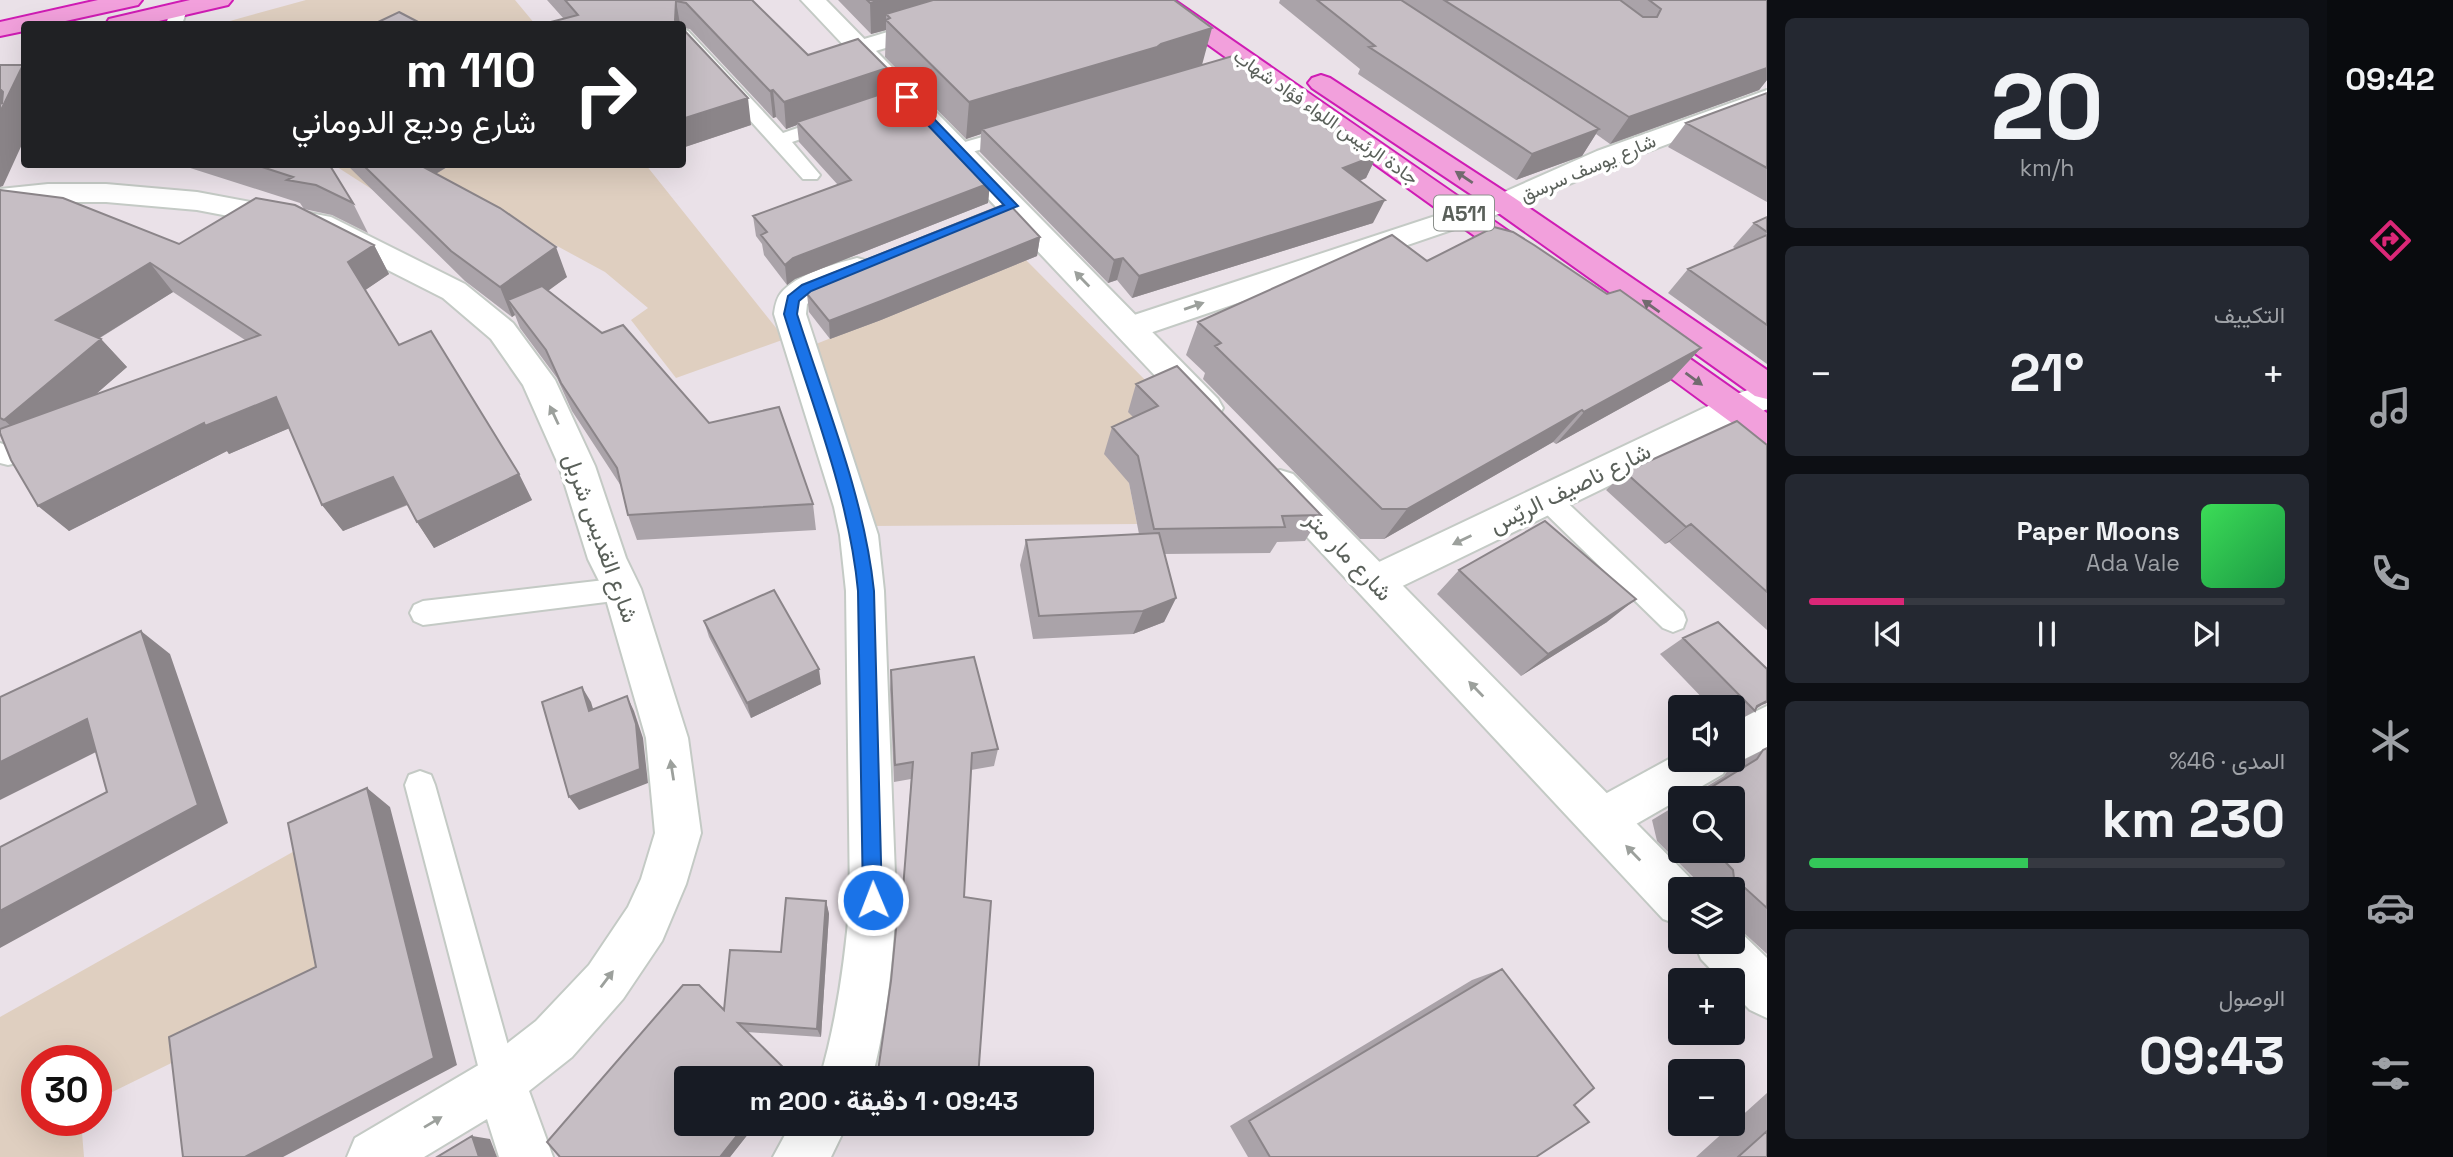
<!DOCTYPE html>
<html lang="ar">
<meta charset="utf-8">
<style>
body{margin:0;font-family:"Space Grotesk",Vazirmatn,sans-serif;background:#242831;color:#f1f3f6;direction:rtl;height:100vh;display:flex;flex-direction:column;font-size:26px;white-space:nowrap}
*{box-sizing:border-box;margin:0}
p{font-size:23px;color:#9ea1a6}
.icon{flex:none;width:38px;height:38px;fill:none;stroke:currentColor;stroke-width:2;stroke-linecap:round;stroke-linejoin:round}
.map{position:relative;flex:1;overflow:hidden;direction:ltr}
.side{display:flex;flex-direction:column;gap:18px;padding:18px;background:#0d0f14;width:560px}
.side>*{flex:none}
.guide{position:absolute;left:21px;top:21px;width:665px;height:147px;border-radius:7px;box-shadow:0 7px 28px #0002;direction:rtl;background:#202124;color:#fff;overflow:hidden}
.tools{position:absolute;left:1668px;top:695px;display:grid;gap:14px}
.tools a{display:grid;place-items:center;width:77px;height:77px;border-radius:7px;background:#171b24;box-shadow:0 7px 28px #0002;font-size:35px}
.speed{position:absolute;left:21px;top:1045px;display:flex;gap:14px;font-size:35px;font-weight:700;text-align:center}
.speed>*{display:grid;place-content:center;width:91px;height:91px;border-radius:50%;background:#171b24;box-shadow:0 7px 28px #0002;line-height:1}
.speed .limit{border:10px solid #d22;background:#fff;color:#111}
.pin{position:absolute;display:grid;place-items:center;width:60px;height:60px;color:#fff;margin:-30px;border-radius:14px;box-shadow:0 4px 10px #0006}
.me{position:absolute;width:77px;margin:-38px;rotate:359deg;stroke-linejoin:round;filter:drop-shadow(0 0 5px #0008)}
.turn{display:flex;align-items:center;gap:24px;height:147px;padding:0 35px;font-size:32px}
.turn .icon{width:91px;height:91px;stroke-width:2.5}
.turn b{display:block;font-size:49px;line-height:60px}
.big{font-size:52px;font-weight:800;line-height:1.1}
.side .widget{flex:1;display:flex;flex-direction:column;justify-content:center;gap:10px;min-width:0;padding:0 24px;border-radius:10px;background:#242831}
.side .dial{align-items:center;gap:0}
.dial b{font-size:91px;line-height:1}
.song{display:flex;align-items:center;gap:21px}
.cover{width:84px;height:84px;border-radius:10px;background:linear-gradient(135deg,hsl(130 70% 55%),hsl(140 70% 35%))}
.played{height:7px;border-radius:4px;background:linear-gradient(90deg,#db2777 20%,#363941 20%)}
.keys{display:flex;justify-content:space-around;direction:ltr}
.heat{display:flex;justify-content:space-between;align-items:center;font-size:38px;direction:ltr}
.charge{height:10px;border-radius:5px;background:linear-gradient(90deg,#34c759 46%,#363941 0)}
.trip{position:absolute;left:674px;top:1066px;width:420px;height:70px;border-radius:7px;background:#171b24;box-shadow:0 7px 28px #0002;font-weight:800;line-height:70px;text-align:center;direction:rtl}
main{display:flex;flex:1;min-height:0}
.dock{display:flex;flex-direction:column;width:126px;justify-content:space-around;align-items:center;background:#090b0e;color:#9ea1a6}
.dock .icon{width:49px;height:49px}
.dock .selected{color:#db2777}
.dock b{font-size:32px;color:#f1f3f6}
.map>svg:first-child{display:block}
</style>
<main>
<nav class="dock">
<b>09:42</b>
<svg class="icon selected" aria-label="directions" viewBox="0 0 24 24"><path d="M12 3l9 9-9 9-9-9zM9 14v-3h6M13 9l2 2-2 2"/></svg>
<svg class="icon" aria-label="music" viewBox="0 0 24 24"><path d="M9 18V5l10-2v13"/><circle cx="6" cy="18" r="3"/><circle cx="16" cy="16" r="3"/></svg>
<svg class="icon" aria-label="phone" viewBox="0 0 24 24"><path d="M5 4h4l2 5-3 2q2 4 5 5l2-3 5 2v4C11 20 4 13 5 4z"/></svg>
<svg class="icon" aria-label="climate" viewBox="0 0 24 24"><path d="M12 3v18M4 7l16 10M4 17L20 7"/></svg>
<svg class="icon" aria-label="car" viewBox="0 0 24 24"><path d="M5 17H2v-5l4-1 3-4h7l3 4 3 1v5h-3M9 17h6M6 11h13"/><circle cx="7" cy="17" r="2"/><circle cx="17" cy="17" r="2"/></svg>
<svg class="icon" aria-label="filters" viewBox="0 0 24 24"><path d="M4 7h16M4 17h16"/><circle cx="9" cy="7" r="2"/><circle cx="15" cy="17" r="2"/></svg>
</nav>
<section class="side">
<div class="widget dial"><b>20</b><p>km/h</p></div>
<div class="widget"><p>التكييف</p>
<div class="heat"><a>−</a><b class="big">21°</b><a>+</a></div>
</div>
<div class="widget">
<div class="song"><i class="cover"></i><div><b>Paper Moons</b><p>Ada Vale</p></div></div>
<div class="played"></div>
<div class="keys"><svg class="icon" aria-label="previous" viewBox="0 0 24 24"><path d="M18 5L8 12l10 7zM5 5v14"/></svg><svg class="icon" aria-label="pause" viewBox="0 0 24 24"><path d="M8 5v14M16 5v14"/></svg><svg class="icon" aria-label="next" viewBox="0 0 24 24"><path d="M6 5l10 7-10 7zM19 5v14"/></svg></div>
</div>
<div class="widget"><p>المدى · 46%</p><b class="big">230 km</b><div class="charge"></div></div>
<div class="widget"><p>الوصول</p><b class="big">09:43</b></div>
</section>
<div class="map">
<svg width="1767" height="1157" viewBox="0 0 1767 1157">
<rect width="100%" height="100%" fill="#eae1e8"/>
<path fill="#dfcfc0" d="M306,0H515L535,24H219Z
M334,165H646L785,339L676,378L631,320L648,308L605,272L511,221L373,190Z
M1026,260L1162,397L1129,483L1137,524L870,526L816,344Z
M314,840L343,979L96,1100V1060H37V1120H81L84,1157H0V1017Z"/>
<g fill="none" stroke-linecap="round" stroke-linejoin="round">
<g stroke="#c4cac5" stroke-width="4">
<path id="service" d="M179,5L187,10L182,24H166L171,10Z
M682,30L688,31L783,133L827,118H839L842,122L839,126L792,142L820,175L817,179H803L682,45Z
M1014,128L1021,130L1023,134L1021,138L958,156L949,150L951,146Z
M0,443L17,449L20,456L17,463L8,465L0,463Z
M1547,489L1556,492L1683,612L1686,620L1683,628L1673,632L1663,628L1538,506L1535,499L1538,492Z
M622,578L631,581L635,589L631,597L622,600L423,625L414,621L410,613L414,605L423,601Z
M420,771L431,775L435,785L518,1081L512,1093L500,1099L488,1093L482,1081L405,785L409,775Z"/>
</g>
<g stroke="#c4cac5" stroke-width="4">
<path id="minor" d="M994,0H1031L1027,5L869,53L860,55L851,53L848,48L851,43Z
M1767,90V107L1617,163L1513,209L1141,336L1130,339L1119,336L1114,328L1119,320L1493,197L1597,151Z
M48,184H106L197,192L331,217L465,284L513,323L555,380L595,466L626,558L641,589L688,738L701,833L686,884L662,941L623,999L572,1057L529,1091L553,1157H499L487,1119L424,1157H347L355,1138L482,1063L536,1021L589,965L628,907L641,879L655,833L646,738L603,589L588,559L559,466L523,385L491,339L443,298L313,232L197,210L106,202H48L0,207V189Z
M857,258L868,261L872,268L868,275L818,295L807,304L806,314L878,535L884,591L896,900C893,960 887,1020 872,1078H820C837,1020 845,960 850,900L846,591L840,535L834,507L774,314C775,307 776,299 781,293C797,274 834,264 857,258Z
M1767,383V409L1388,593L1374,598L1360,593L1355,582L1360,571L1723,399Z
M1767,706V748L1732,765L1728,763L1723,774L1617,835L1601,842L1585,835L1579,820L1585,805L1680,753V760H1732V723Z
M791,1124H847L831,1157H773Z"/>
</g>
<g stroke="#c4cac5" stroke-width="4">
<path id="tertiary" d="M801,0H826L1218,399L1223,408L1218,417L1206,421L1194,417Z
M1280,470L1293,474L1697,885L1698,889H1680V925L1663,919L1267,494L1262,484L1267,474Z
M1732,924L1767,958V1018L1750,1010L1732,992V980H1721L1701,959L1694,942H1732Z"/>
</g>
<g stroke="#cf1cb4" stroke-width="4">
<path id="trunk" d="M98,0H142L138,5L52,24H24V31L0,36V22Z
M190,0H232L228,5L146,24H106L109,19Z
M1146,0H1174L1540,253L1544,260L1540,267L1529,270L1518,267Z
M1321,75L1330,78L1513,197L1767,370V399L1755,396L1493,209L1312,88L1308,83L1312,78Z
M1638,327L1649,330L1767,413V444L1755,440L1627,346L1622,338L1627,330Z"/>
</g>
<use href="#service" fill="#fff" fill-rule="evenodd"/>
<use href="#minor" fill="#fff" fill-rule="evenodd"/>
<use href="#tertiary" fill="#fff" fill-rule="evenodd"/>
<use href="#trunk" fill="#f2a0dc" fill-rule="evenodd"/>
</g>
<path fill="#aaa3a9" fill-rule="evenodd" d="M547,0H752L808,55L887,92L990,183L988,203L795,279L787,285L764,255L762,244L756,236L753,216L838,185L799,142L797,125L786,129L776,117L773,118L690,29L683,28L751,125L682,148V24H551V22L564,19Z
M838,0H1174L1202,65L1329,130L1377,155L1366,178L1360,181L1373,223L1132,298L1117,280L1108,283L980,152L981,134L966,139L885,57L886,30L871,34Z
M1280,0H1767V80L1759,90L1610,144L1596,134L1582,156L1516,180L1358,74L1360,69L1279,3Z
M1767,93V202L1668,147L1686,123Z
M185,164H329L353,203L368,233L332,215L304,209L300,203L187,167Z
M346,164H452L436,174L567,277L548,290L709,423L813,504L816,530L637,540L628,515L621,486L572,411L557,378L520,328L515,315L512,317L465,281Z
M0,190L179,244L374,245L389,274L365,290L399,345L519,474L532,500L434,548L417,522L408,505L343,531L322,505L289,428L229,454L227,451L69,531L0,433ZM173,292L245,340L95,395L127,367L100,338Z
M1767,217V364L1668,293L1688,269L1736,249L1733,247L1754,223Z
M1040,237L1037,256L881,320L830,339L809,312L807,294Z
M1427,261L1607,294L1701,348L1670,381L1556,444L1553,442L1384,539H1360L1203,379L1205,373L1186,355L1198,322Z
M1136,384L1321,515L1305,541L1277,542L1270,553L1164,554L1176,598L1164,622L1133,634L1033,639L1020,565L1026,540L1139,534L1129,483L1104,454L1112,427L1133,417L1128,412Z
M1767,445V630L1669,542L1665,544L1606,490L1625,472Z
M1459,570L1607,622L1521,676L1437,594Z
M704,621L821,684L751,718L709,637Z
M1683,638L1756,709L1755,711L1732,724V707H1711L1660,654Z
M891,670L998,749L994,766L971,770L903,889L911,779L894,782L890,689Z
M1767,748V954L1732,922V889H1699V883L1657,841L1652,820L1680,803V850H1732V798H1688L1724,776L1730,767Z
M786,898L826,901L829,914L821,1037L747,1032L787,1071L792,1078H686V1124H756L730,1157H560L547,1142L683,985H699L724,1010L730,950L781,952Z
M1502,969L1574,1105L1536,1157H1248L1230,1126L1472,980Z
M1767,1093V1157H1696Z"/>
<path fill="#8b8589" d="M881,0H985L890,18L886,14V30L871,34L870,3Z
M676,1L680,24L675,20Z
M1212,28L1202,65L982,129L981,134L966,139L969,102Z
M23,65L24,66V140L3,186L0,187V89L7,97Z
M1767,66V80L1759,90L1610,144L1629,117Z
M887,68V95L797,122V125L786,129L784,102Z
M773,90L776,117L773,118L770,91Z
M748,98L751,125L682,148V119Z
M1599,129L1582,156L1516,180L1532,154Z
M1377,155L1366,178L1333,191L1343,168Z
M405,164H452L415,186Z
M990,183L988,203L795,279L787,285L785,265L793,258Z
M1385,200L1373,223L1132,298L1139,276Z
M1040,237L1037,256L881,320L830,339L829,321Z
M374,245L389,274L364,291L348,262Z
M556,247L567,277L518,313L508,300L515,315L512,317L500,287Z
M1123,258L1117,280L1108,283L1114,260Z
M150,263L173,292L83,348L56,320Z
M101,339L127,367L35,447L4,420Z
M1701,348L1670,381L1556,444L1584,412Z
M276,397L297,425L229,454L227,451L69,531L38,506L204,423Z
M1582,410L1553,442L1384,539L1407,509Z
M519,474L532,500L434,548L417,522Z
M393,477L411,503L343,531L322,505Z
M1691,524L1669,542L1665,544L1686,527Z
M1176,598L1164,622L1133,634L1143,611Z
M1636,599L1607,622L1521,676L1548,654Z
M141,631L170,654L228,823L0,948V911L198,805Z
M819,669L821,684L751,718L747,703Z
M582,687L591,702L598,725L589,711Z
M627,696L634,711L643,738L648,783L579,810L569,797Z
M1767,701V703L1762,705L1754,710L1752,708Z
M87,719L120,740L0,800V762Z
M367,788L390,807L457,1065L283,1157H245L434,1058Z
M826,901L829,914L821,1037L817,1029Z
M787,1071L792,1078H782Z
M746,1124H756L730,1157H720Z
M472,1136L490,1139L497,1157H479Z"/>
<path fill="#c6bec4" stroke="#8b8589" stroke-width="2" d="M565,0H752L808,55L858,39L887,68L784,102L773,90L770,91L686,3L676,1L675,20L679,24H552L551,22L578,15Z
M867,0H881L870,3Z
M933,0H1174L1212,28L1161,44L1157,47L969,102L886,20L890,18L886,14Z
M1317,0H1401L1599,129L1532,154L1369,47L1375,46Z
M1444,0H1620L1643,17H1657L1661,9L1649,0H1767V68L1629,117Z
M399,12L422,24H374Z
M682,28L748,98L682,119Z
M1236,55L1329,130L1339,126L1377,155L1343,168L1385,200L1139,276L1123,258L1114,260L982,129Z
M0,65H23L0,112V104L2,103L3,92L0,89Z
M899,88L990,183L793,258L785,265L761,235L767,232L753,216L851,180L797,122Z
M1767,93V168L1686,123Z
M253,164H329L353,203L316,185L287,180L293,177Z
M362,164H418L500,208L556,247L500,287L451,251Z
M0,190L63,198L179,244L256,198L295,205L374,245L348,262L399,345L431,331L519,474L417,522L393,477L322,505L276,397L205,426L204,423L38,506L11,460L0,433V429L260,335L150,263L56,320L101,339L4,420L0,418Z
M1008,203L1040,237L881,301L829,321L807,294L808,287L818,279Z
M1767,217V232L1754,223Z
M1494,227L1513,232L1534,245L1607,294L1620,290L1701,348L1584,412L1582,410L1407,509H1382L1215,346L1221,343L1198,322L1392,235L1427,261Z
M1767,235V325L1688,269Z
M542,286L602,333L623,325L709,423L779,407L813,504L628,515L617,468L561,383L546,350L508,300Z
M1177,366L1321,515L1282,516L1285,527L1154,529L1138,456L1112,427L1158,406L1136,384Z
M1737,421L1767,445V592L1691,524L1686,527L1625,472Z
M1545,521L1636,599L1548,654L1459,570Z
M1159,533L1176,598L1143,611L1039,616L1026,540Z
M774,590L819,669L747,703L704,621Z
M1718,622L1767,669V701L1757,706L1755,711L1683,638Z
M141,631L198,805L0,911V847L107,792L87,719L0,762V697Z
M974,657L998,749L972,753L964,897L991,901L978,1078H877L891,981L900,888L903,889L913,762L895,765L891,670Z
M582,687L589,711L627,696L636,724L640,769L569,797L542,702Z
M1767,748V908L1734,878L1733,870L1714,850H1732V798H1694L1757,759L1763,750Z
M367,788L434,1058L245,1157H183L169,1037L316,967L288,823Z
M786,898L826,901L817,1029L738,1023L787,1071L782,1078H686V1124H746L720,1157H560L547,1142L683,985H699L724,1010L730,950L781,952Z
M1502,969L1594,1088L1574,1105L1589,1122L1536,1157H1270L1249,1121Z
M1767,1131V1157H1738Z
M472,1136L479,1157H437Z"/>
<defs><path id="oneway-solid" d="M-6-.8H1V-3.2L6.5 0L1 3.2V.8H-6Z" transform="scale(1.75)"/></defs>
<g fill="#716a6e">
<use href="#oneway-solid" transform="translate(1464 177) rotate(-146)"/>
<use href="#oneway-solid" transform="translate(1651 306) rotate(-145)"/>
<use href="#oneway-solid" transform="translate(1694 379) rotate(36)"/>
</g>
<g fill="#9ca09c">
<use href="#oneway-solid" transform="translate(1082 279) rotate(-134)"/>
<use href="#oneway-solid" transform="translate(1194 306) rotate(-19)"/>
<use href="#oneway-solid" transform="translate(554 415) rotate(-115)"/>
<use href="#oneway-solid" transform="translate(1462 540) rotate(154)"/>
<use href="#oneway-solid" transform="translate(1476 689) rotate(-134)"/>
<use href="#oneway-solid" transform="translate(672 770) rotate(-99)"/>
<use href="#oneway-solid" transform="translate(1633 853) rotate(-134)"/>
<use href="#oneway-solid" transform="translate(607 979) rotate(-53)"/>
<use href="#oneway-solid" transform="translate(433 1122) rotate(-31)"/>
</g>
<path fill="#1a73e8" stroke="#114b97" stroke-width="2" d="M904,95H911L1018,206L811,291L799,301L797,314C826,405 864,496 874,591L882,900L880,907L873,910L866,907L863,900L858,591C849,496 812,405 784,314L788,296L802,285L1004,205L904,100Z"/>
<g text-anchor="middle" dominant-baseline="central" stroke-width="7" stroke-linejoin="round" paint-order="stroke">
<g font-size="19" fill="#5a605a" stroke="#fff">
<text transform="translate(1326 117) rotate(35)">جادة الرئيس اللواء فؤاد شهاب</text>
<text transform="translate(1588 168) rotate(-23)">شارع يوسف سرسق</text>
</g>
<rect fill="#fff" stroke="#8c908c" stroke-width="2" x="1434" y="195.5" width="60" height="35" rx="5"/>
<g font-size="21" font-weight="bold" fill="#5a605a">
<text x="1464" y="213">A511</text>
</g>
<g font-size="23" fill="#5a605a" stroke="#fff">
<text transform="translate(1570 488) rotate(-26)">شارع ناصيف الريّس</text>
<text transform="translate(601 538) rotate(70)">شارع القديس شربل</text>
<text transform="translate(1349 556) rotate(46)">شارع مار متر</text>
</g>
</g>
</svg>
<div class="tools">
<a><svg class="icon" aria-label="sound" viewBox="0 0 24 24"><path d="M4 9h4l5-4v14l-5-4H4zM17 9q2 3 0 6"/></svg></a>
<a><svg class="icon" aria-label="search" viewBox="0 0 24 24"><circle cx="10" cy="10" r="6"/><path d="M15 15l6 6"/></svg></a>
<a><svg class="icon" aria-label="layers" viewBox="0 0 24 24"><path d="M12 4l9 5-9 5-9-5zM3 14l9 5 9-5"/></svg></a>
<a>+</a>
<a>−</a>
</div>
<div class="speed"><div class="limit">30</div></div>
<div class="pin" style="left:907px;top:97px;background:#d93025"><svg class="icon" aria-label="arrive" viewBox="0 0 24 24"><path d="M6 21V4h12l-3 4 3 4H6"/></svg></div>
<svg class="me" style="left:873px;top:900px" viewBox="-20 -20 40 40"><circle r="17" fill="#1a73e8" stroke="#fff" stroke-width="3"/><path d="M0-11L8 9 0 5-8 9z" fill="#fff"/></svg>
<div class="trip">09:43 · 1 دقيقة · 200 m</div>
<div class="guide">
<div class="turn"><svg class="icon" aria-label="right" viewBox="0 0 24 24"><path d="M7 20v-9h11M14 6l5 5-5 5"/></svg><div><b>110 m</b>شارع وديع الدوماني</div></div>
</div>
</div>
</main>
